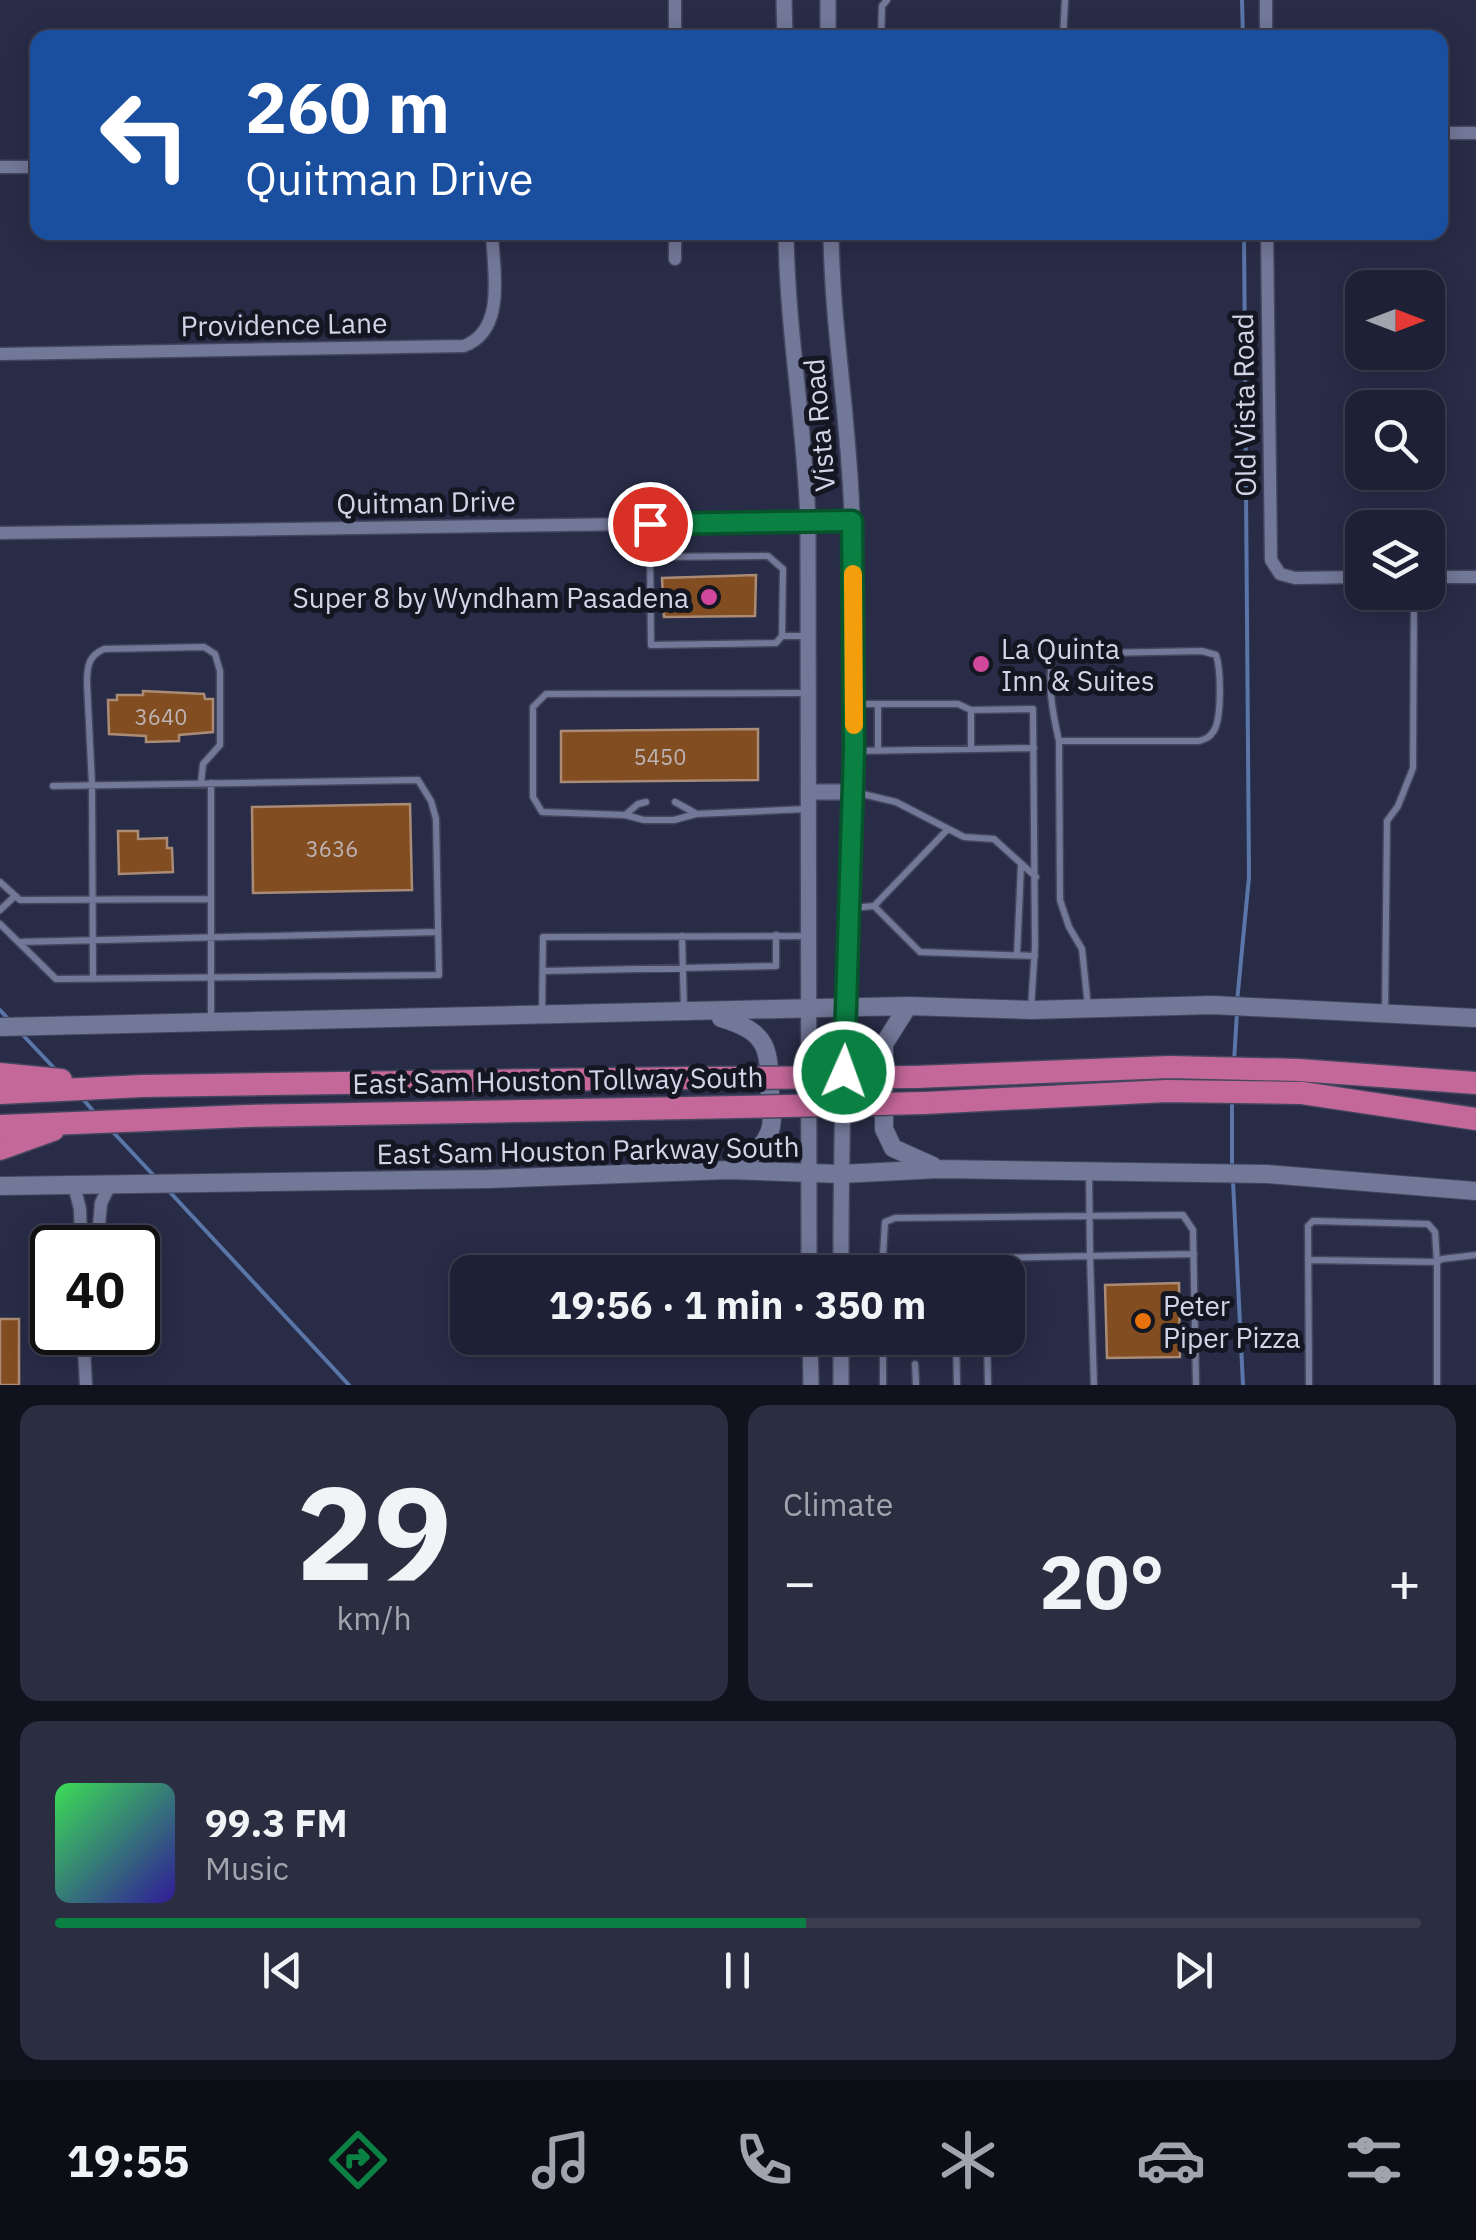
<!DOCTYPE html>
<meta charset="utf-8">
<style>
body{margin:0;font-family:"IBM Plex Sans",sans-serif;background:#2b2e41;color:#f1f3f6;height:100vh;display:flex;flex-direction:column;font-size:38px;white-space:nowrap}
*{box-sizing:border-box;margin:0}
p{font-size:32px;color:#a1a3ad}
.icon{flex:none;width:55px;height:55px;fill:none;stroke:currentColor;stroke-width:2;stroke-linecap:round;stroke-linejoin:round}
.map{position:relative;height:1385px;overflow:hidden}
.panel{display:flex;flex-direction:column;gap:20px;padding:20px;background:#10121d;flex:1}
.panel>*{flex:none}
.hud{position:absolute;left:30px;top:30px;width:1418px;height:210px;border-radius:20px;box-shadow:0 5px 25px #0003,0 0 0 2px #3c3e50;background:#1a4fa0;color:#fff;overflow:hidden}
.needle{width:65px;rotate:90deg}
.controls{position:absolute;left:1345px;top:270px;display:grid;gap:20px}
.controls a{display:grid;place-items:center;width:100px;height:100px;border-radius:20px;background:#1e2135;box-shadow:0 5px 25px #0003,0 0 0 2px #3c3e50;font-size:50px}
.speed{position:absolute;left:30px;top:1225px;display:flex;gap:20px;font-size:50px;font-weight:700;text-align:center}
.speed>*{display:grid;place-content:center;width:130px;height:130px;border-radius:50%;background:#1e2135;box-shadow:0 5px 25px #0003,0 0 0 2px #3c3e50;line-height:1}
.speed .limit{border:5px solid #111;border-radius:15px;background:#fff;color:#111}
.pin{position:absolute;display:grid;place-items:center;width:85px;height:85px;color:#fff;margin:-42px;border:5px solid #fff;border-radius:50%;box-shadow:0 2px 10px #0007}
.me{position:absolute;width:110px;margin:-55px;rotate:2deg;stroke-linejoin:round;filter:drop-shadow(0 0 8px #0008)}
.turn{display:flex;align-items:center;gap:35px;height:210px;padding:0 50px;font-size:45px}
.turn .icon{width:130px;height:130px;stroke-width:2.5}
.turn b{display:block;font-size:70px;line-height:85px}
.big{font-size:75px;font-weight:700;line-height:1.1}
.panel .tile{flex:1;display:flex;flex-direction:column;justify-content:center;gap:15px;min-width:0;padding:0 35px;border-radius:20px;background:#2b2e41}
.panel .dial{align-items:center;gap:0}
.dial b{font-size:130px;line-height:1}
.song{display:flex;align-items:center;gap:30px}
.cover{width:120px;height:120px;border-radius:15px;background:linear-gradient(135deg,hsl(130 70% 55%),hsl(250 70% 35%))}
.played{height:10px;border-radius:5px;background:linear-gradient(90deg,#0b8043 55%,#3c3e50 55%)}
.keys{display:flex;justify-content:space-around;direction:ltr}
.heat{display:flex;justify-content:space-between;align-items:center;font-size:55px;direction:ltr}
.panel .tiles{flex:1;display:grid;gap:20px;grid-template-columns:1fr 1fr}
.tile:last-child{grid-column:span 2}
.trip{position:absolute;left:450px;top:1255px;width:575px;height:100px;border-radius:20px;background:#1e2135;box-shadow:0 5px 25px #0003,0 0 0 2px #3c3e50;font-weight:700;line-height:100px;text-align:center}
.tabs{display:flex;height:160px;justify-content:space-around;align-items:center;background:#0c0d15;color:#a1a3ad}
.tabs .icon{width:70px;height:70px}
.tabs .active{color:#0b8043}
.tabs b{font-size:45px;color:#f1f3f6}
.map>svg:first-child{display:block}
</style>
<div class="map">
<svg width="1476" height="1385" viewBox="0 0 1476 1385">
<rect width="100%" height="100%" fill="#282c47"/>
<g fill="none" stroke-linecap="round" stroke-linejoin="round">
<path stroke="#5a76a9" stroke-width="4" d="M1242,0L1243,38
M1237,1002L1249,877L1244,232
M0,1010L10,1021
M20,1032L55,1069
M1234,1062L1237,1012
M82,1098L95,1113
M1232,1101V1167
M112,1131L157,1179
M1233,1181L1243,1385
M167,1189L349,1385"/>
</g>
<path fill="#824d20" stroke="#aa8b75" stroke-width="2.5" d="M756,575L755,616L664,617L662,578Z
M143,691L204,694L205,699H213V732L179,735V741L146,742V736L109,734L108,700H117V695H143Z
M758,729V780L561,782V731Z
M410,804L412,890L253,893L252,807Z
M118,831H138V839L167,838V848H172L173,872L119,874Z
M1179,1283L1180,1357L1107,1358L1105,1285Z
M0,1319H19V1385H0Z"/>
<g fill="none" stroke-linecap="round" stroke-linejoin="round">
<g stroke="#43465d" stroke-width="9">
<path id="service" d="M881,38L882,6L887,0
M1063,38L1065,0
M650,526V557L768,556L783,569L782,636H808
M650,557L651,645L776,643L782,636
M807,693L546,694L533,707V797L542,812L625,815L644,820H674L696,814L807,809
M853,704H958L971,710L1033,709L1035,946L1031,1008
M878,704V751
M971,710V749
M1059,741C1053,715 1046,680 1054,654L1202,651L1216,655C1221,669 1222,721 1213,732C1209,738 1205,739 1199,741H1059L1060,900L1069,927L1082,949L1088,1007
M855,751L1034,748
M211,783V1022
M854,792L896,802L964,837L994,839L1036,877
M675,802L695,813
M625,815L638,804L646,802
M0,882L20,900L211,899
M874,906L920,952L1035,956
M851,908L874,906L947,830
M0,910L14,897
M0,924L56,979L439,975L436,819L431,801L418,780L53,786
M682,936L684,1010
M19,942L438,932
M1017,955L1021,865
M544,971L776,966V935
M93,979L92,785L87,683C87,667 88,656 104,649L204,647L215,654L220,671V745L203,764L201,783
M1385,1012L1387,821L1398,806L1413,768L1414,592
M542,1013L543,937L809,936
M986,1260V1272
M1308,1260L1437,1262L1435,1232L1428,1224L1313,1221L1308,1226L1309,1385
M842,1261L1090,1256L1089,1172
M882,1272L885,1222L895,1218L1183,1215L1193,1230L1196,1385
M883,1338V1385
M956,1338L957,1385
M987,1338L988,1385
M883,1341H915V1346
M915,1364L916,1385
M1094,1385L1090,1256L1194,1254
M1437,1385V1262L1442,1259L1476,1255"/>
</g>
<g stroke="#43465d" stroke-width="15">
<path id="minor" d="M1266,0V38
M675,38V0
M1440,133H1476
M0,167H38
M675,232V259
M1267,232L1271,560L1280,574L1295,578L1362,577
M0,354L464,346C507,330 493,269 492,232
M0,533L852,521
M1428,577H1476
M74,1185L80,1209L81,1248
M97,1248L101,1203L110,1185
M83,1332L86,1385"/>
</g>
<g stroke="#43465d" stroke-width="18">
<path id="tertiary" d="M784,0L785,38
M828,0V38
M786,232C787,330 805,425 808,522L809,1272
M831,232C832,329 850,424 852,520C857,771 840,1022 841,1272
M808,792H853
M810,1338L811,1385
M841,1338V1385"/>
</g>
<g stroke="#43465d" stroke-width="20">
<path id="secondary" d="M908,1006L884,1044V1129L893,1148L933,1166
M721,1018C769,1032 769,1049 770,1094C771,1106 774,1123 769,1133C762,1151 744,1161 729,1170
M0,1027L908,1006L1031,1010L1212,1005L1476,1018
M0,1186L488,1179L728,1170L841,1174L939,1169L1267,1174L1476,1191"/>
</g>
<g stroke="#43465d" stroke-width="25">
<path id="motorway" d="M0,1074L61,1080
M915,1077L1170,1067L1298,1070L1476,1083
M0,1093L142,1086L686,1078
M924,1103L1167,1091L1302,1093L1476,1119
M0,1126L247,1116L688,1108
M0,1149L53,1130"/>
</g>
<use href="#service" stroke="#727898" stroke-width="6"/>
<use href="#minor" stroke="#727898" stroke-width="12"/>
<use href="#tertiary" stroke="#727898" stroke-width="15"/>
<use href="#secondary" stroke="#727898" stroke-width="18"/>
<use href="#motorway" stroke="#c46799" stroke-width="22"/>
<g stroke="#43465d" stroke-width="25" stroke-linecap="butt">
<path id="motorway-bridge" d="M686,1078L915,1077
M688,1108L924,1103"/>
</g>
<use href="#motorway-bridge" stroke="#c46799" stroke-width="22"/>
</g>
<g fill="none" stroke-linecap="round" stroke-linejoin="round">
<g stroke="#07532c" stroke-width="25">
<path id="route" d="M650,524L852,521L854,751L844,1072"/>
</g>
<use href="#route" stroke="#0b8043" stroke-width="18"/>
<path stroke="#f59e0b" stroke-width="18" d="M853,574L854,725"/>
</g>
<g fill="#d1479c" stroke="#141622" stroke-width="4">
<circle cx="709" cy="597" r="10"/>
<circle cx="981" cy="664" r="10"/>
</g>
<circle fill="#e8710a" stroke="#141622" stroke-width="4" cx="1143" cy="1321" r="10"/>
<g text-anchor="middle" dominant-baseline="central" stroke-width="10" stroke-linejoin="round" paint-order="stroke">
<g font-size="22" fill="#bdb3b5">
<text x="161" y="716">3640</text>
<text x="660" y="756">5450</text>
<text x="332" y="848">3636</text>
</g>
<g font-size="28" fill="#d1d5e7" stroke="#141622">
<text transform="translate(284 324) rotate(-1)">Providence Lane</text>
<text transform="translate(1244 405) rotate(-91)">Old Vista Road</text>
<text transform="translate(819 425) rotate(-95)">Vista Road</text>
<text transform="translate(426 502) rotate(-1)">Quitman Drive</text>
<text transform="translate(558 1080) rotate(-1)">East Sam Houston Tollway South</text>
<text transform="translate(588 1150) rotate(-1)">East Sam Houston Parkway South</text>
</g>
<g font-size="28" fill="#d1d5e7" stroke="#141622" text-anchor="start">
<text x="689" y="597" text-anchor="end">Super 8 by Wyndham Pasadena</text>
<text x="1001" y="648">La Quinta<tspan x="1001" dy="32">Inn &amp; Suites</tspan></text>
<text x="1163" y="1305">Peter<tspan x="1163" dy="32">Piper Pizza</tspan></text>
</g>
</g>
</svg>
<div class="controls">
<a><svg class="needle" viewBox="-14 -14 28 28"><path d="M0-13l5 13h-10z" fill="#e53935"/><path d="M0 13l5-13h-10z" fill="#a1a3ad"/></svg></a>
<a><svg class="icon" aria-label="search" viewBox="0 0 24 24"><circle cx="10" cy="10" r="6"/><path d="M15 15l6 6"/></svg></a>
<a><svg class="icon" aria-label="layers" viewBox="0 0 24 24"><path d="M12 4l9 5-9 5-9-5zM3 14l9 5 9-5"/></svg></a>
</div>
<div class="speed"><div class="limit">40</div></div>
<div class="pin" style="left:650px;top:524px;background:#d93025"><svg class="icon" aria-label="arrive" viewBox="0 0 24 24"><path d="M6 21V4h12l-3 4 3 4H6"/></svg></div>
<svg class="me" style="left:844px;top:1072px" viewBox="-20 -20 40 40"><circle r="17" fill="#0b8043" stroke="#fff" stroke-width="3"/><path d="M0-11L8 9 0 5-8 9z" fill="#fff"/></svg>
<div class="trip">19:56 · 1 min · 350 m</div>
<div class="hud">
<div class="turn"><svg class="icon" aria-label="left" viewBox="0 0 24 24"><path d="M17 20v-9H6M10 6l-5 5 5 5"/></svg><div><b>260 m</b>Quitman Drive</div></div>
</div>
</div>
<section class="panel">
<div class="tiles">
<div class="tile dial"><b>29</b><p>km/h</p></div>
<div class="tile"><p>Climate</p>
<div class="heat"><a>−</a><b class="big">20°</b><a>+</a></div>
</div>
<div class="tile">
<div class="song"><i class="cover"></i><div><b>99.3 FM</b><p>Music</p></div></div>
<div class="played"></div>
<div class="keys"><svg class="icon" aria-label="previous" viewBox="0 0 24 24"><path d="M18 5L8 12l10 7zM5 5v14"/></svg><svg class="icon" aria-label="pause" viewBox="0 0 24 24"><path d="M8 5v14M16 5v14"/></svg><svg class="icon" aria-label="next" viewBox="0 0 24 24"><path d="M6 5l10 7-10 7zM19 5v14"/></svg></div>
</div>
</div>
</section>
<nav class="tabs">
<b>19:55</b>
<svg class="icon active" aria-label="directions" viewBox="0 0 24 24"><path d="M12 3l9 9-9 9-9-9zM9 14v-3h6M13 9l2 2-2 2"/></svg>
<svg class="icon" aria-label="music" viewBox="0 0 24 24"><path d="M9 18V5l10-2v13"/><circle cx="6" cy="18" r="3"/><circle cx="16" cy="16" r="3"/></svg>
<svg class="icon" aria-label="phone" viewBox="0 0 24 24"><path d="M5 4h4l2 5-3 2q2 4 5 5l2-3 5 2v4C11 20 4 13 5 4z"/></svg>
<svg class="icon" aria-label="climate" viewBox="0 0 24 24"><path d="M12 3v18M4 7l16 10M4 17L20 7"/></svg>
<svg class="icon" aria-label="car" viewBox="0 0 24 24"><path d="M5 17H2v-5l4-1 3-4h7l3 4 3 1v5h-3M9 17h6M6 11h13"/><circle cx="7" cy="17" r="2"/><circle cx="17" cy="17" r="2"/></svg>
<svg class="icon" aria-label="filters" viewBox="0 0 24 24"><path d="M4 7h16M4 17h16"/><circle cx="9" cy="7" r="2"/><circle cx="15" cy="17" r="2"/></svg>
</nav>
